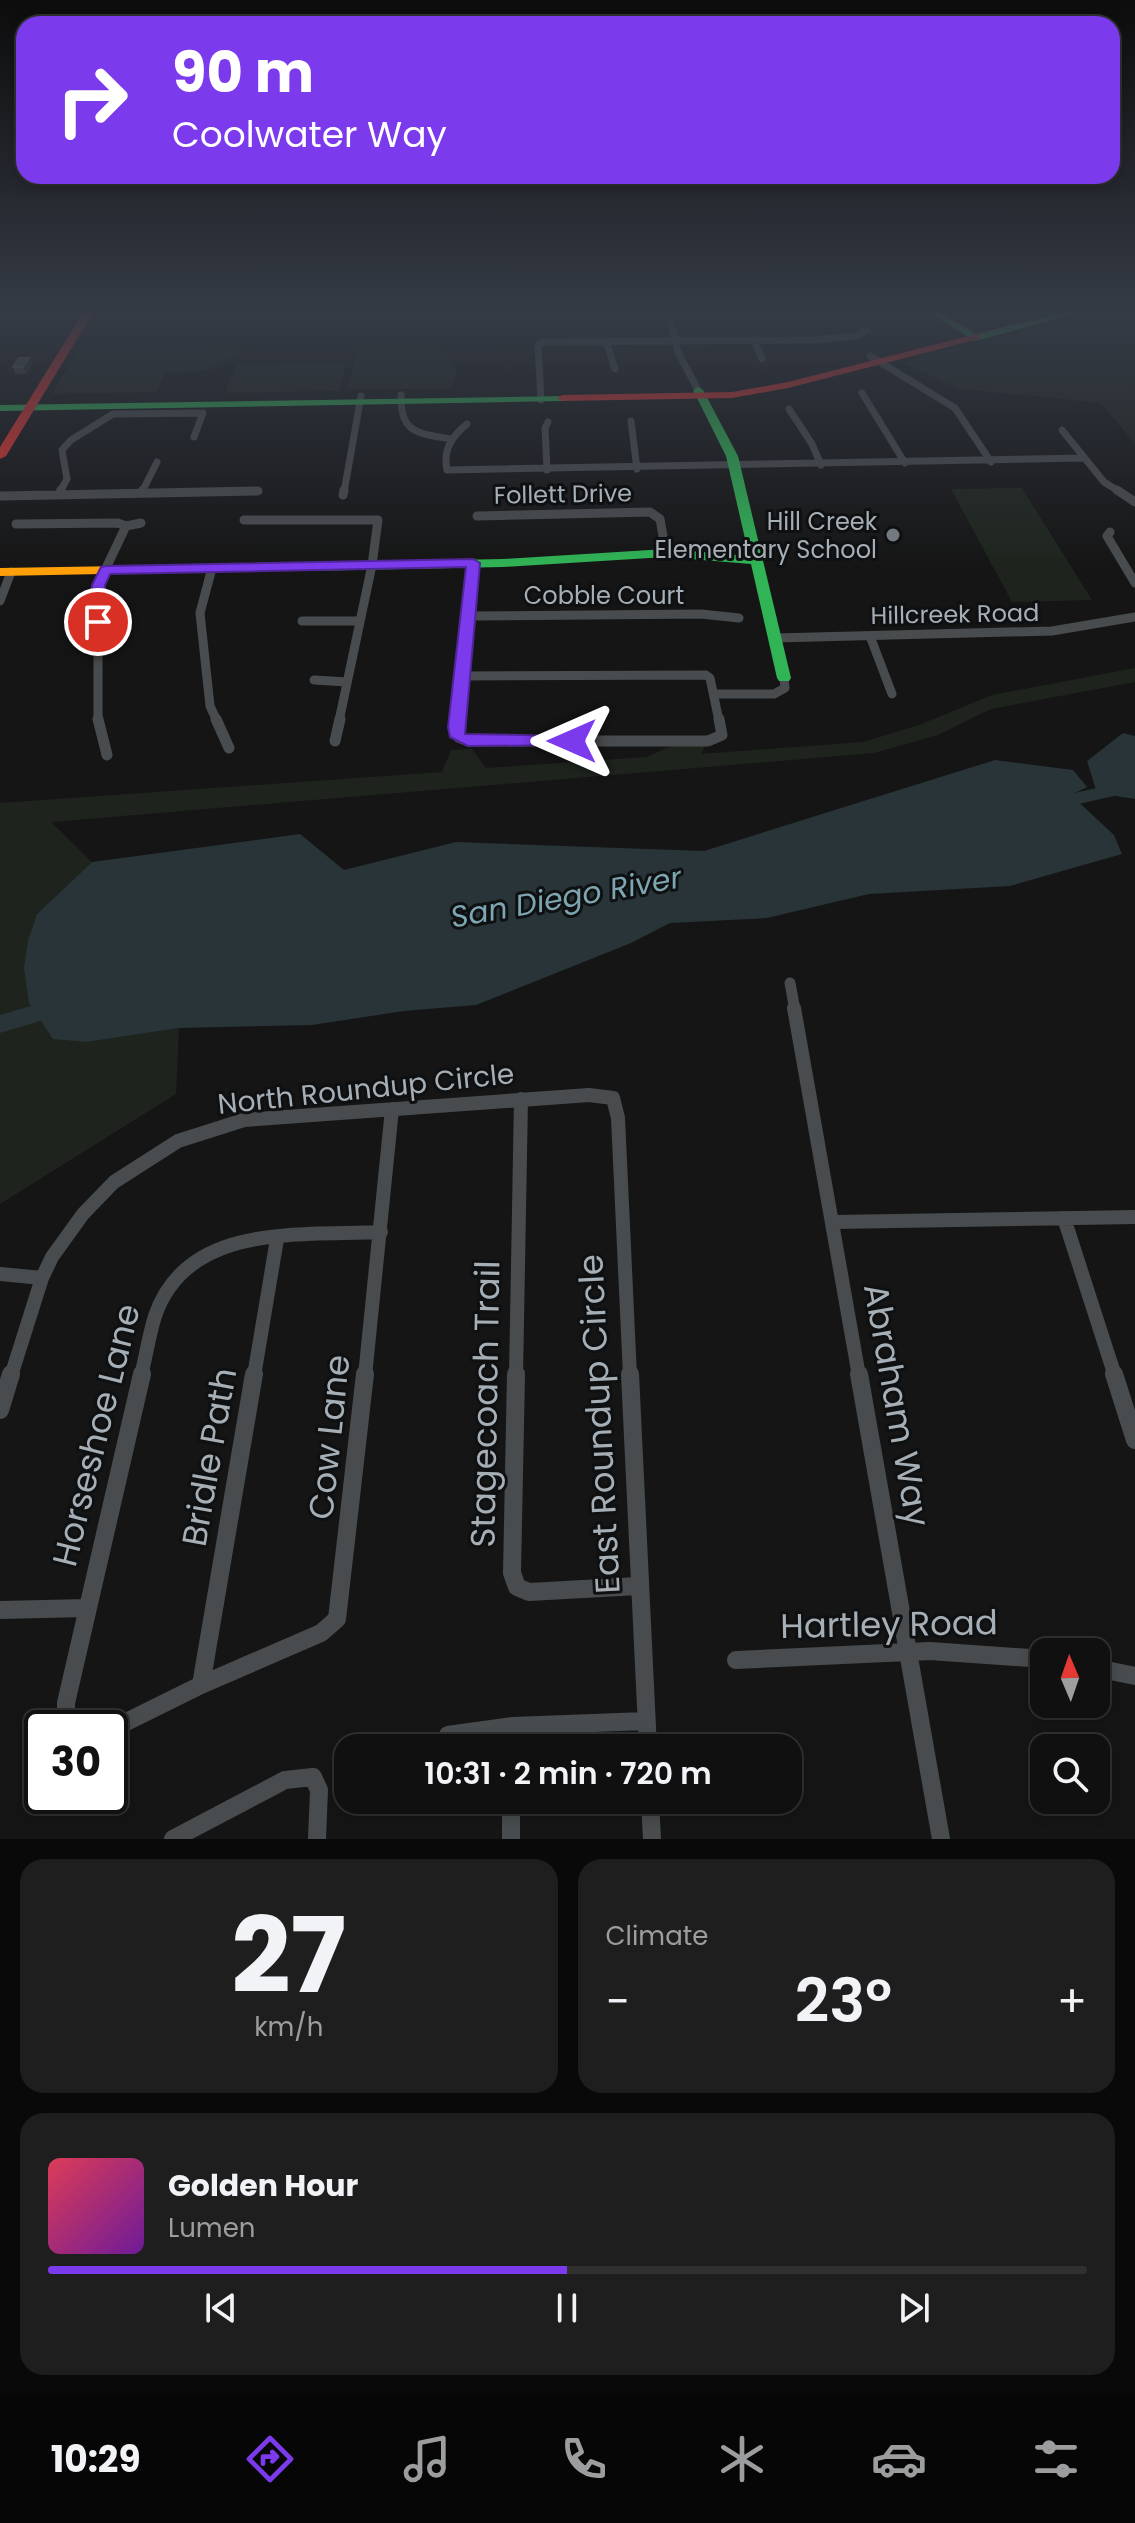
<!DOCTYPE html>
<meta charset="utf-8">
<style>
body{margin:0;font-family:Poppins,sans-serif;background:#1e1e1e;color:#f1f3f6;height:100vh;display:flex;flex-direction:column;font-size:30px;white-space:nowrap}
*{box-sizing:border-box;margin:0}
p{font-size:26px;color:#9c9d9f}
.icon{flex:none;width:44px;height:44px;fill:none;stroke:currentColor;stroke-width:2;stroke-linecap:round;stroke-linejoin:round}
.map{position:relative;height:1839px;overflow:hidden}
.panel{display:flex;flex-direction:column;gap:20px;padding:20px;background:#090909;flex:1}
.panel>*{flex:none}
.banner{position:absolute;left:16px;top:16px;width:1104px;height:168px;border-radius:24px;box-shadow:0 4px 12px #0003,0 0 0 2px #303030;background:#7c3aed;color:#fff;overflow:hidden}
.needle{width:52px;rotate:358deg}
.fabs{position:absolute;left:1030px;top:1638px;display:grid;gap:16px}
.fabs a{display:grid;place-items:center;width:80px;height:80px;border-radius:16px;background:#101010;box-shadow:0 4px 12px #0003,0 0 0 2px #303030;font-size:40px}
.speed{position:absolute;left:24px;top:1710px;display:flex;gap:16px;font-size:40px;font-weight:700;text-align:center}
.speed>*{display:grid;place-content:center;width:104px;height:104px;border-radius:50%;background:#101010;box-shadow:0 4px 12px #0003,0 0 0 2px #303030;line-height:1}
.speed .limit{border:4px solid #111;border-radius:12px;background:#fff;color:#111}
.pin{position:absolute;display:grid;place-items:center;width:68px;height:68px;color:#fff;margin:-34px;border:4px solid #fff;border-radius:50%;box-shadow:0 2px 8px #0007}
.me{position:absolute;width:88px;margin:-44px;rotate:270deg;stroke-linejoin:round;filter:drop-shadow(0 0 6px #0008)}
.turn{display:flex;align-items:center;gap:28px;height:168px;padding:0 24px;font-size:36px}
.turn .icon{width:104px;height:104px;stroke-width:2.5}
.turn b{display:block;font-size:56px;line-height:68px}
.big{font-size:60px;font-weight:600;line-height:1.1}
.panel .tile{flex:1;display:flex;flex-direction:column;justify-content:center;gap:12px;min-width:0;padding:0 28px;border-radius:24px;background:#1e1e1e}
.panel .dial{align-items:center;gap:0}
.dial b{font-size:104px;line-height:1}
.song{display:flex;align-items:center;gap:24px}
.cover{width:96px;height:96px;border-radius:12px;background:linear-gradient(135deg,hsl(350 70% 55%),hsl(280 70% 35%))}
.played{height:8px;border-radius:4px;background:linear-gradient(90deg,#7c3aed 50%,#303030 50%)}
.keys{display:flex;justify-content:space-around;direction:ltr}
.heat{display:flex;justify-content:space-between;align-items:center;font-size:44px;direction:ltr}
.panel .tiles{flex:1;display:grid;gap:20px;grid-template-columns:1fr 1fr}
.tile:last-child{grid-column:span 2}
.trip{position:absolute;left:334px;top:1734px;width:468px;height:80px;border-radius:24px;background:#101010;box-shadow:0 4px 12px #0003,0 0 0 2px #303030;font-weight:600;line-height:80px;text-align:center}
.tabs{display:flex;height:128px;justify-content:space-around;align-items:center;background:#060606;color:#9c9d9f}
.tabs .icon{width:56px;height:56px}
.tabs .current{color:#7c3aed}
.tabs b{font-size:36px;color:#f1f3f6}
.map>svg:first-child{display:block}
</style>
<div class="map">
<svg width="1135" height="1839" viewBox="0 0 1135 1839">
<rect width="100%" height="100%" fill="#151515"/>
<path fill="#1e241d" d="M1096,311H1135V444L1101,403L959,389L901,362Z
M156,343L238,350C219,372 192,373 164,373L157,392L52,394L81,346Z
M407,344L445,352L457,371L451,389H347L358,348Z
M346,362L340,391L225,393L236,364Z
M1022,488L1092,600L1012,602L951,489Z
M1135,668V682L991,709L938,735L874,753L51,822L92,862L37,914L87,1042L179,1028L176,1094L0,1204V803L442,772L451,750L472,749L486,768L647,757L673,745L705,746L701,754L863,742L919,725L992,695Z"/>
<path fill="#283437" d="M1123,733L1135,736V799L1097,793L1087,761Z
M995,760L1073,770L1087,787L1071,795L1114,835L1122,854L1010,886L869,894L767,918L670,923L631,943L476,1005L404,1011L312,1025L179,1028L87,1042L53,1039L29,1003L24,968L28,941L37,914L92,862L300,834L344,870L456,842L704,851Z"/>
<g fill="none" stroke-linecap="round" stroke-linejoin="round">
<path fill="#283437" fill-rule="evenodd" d="M1135,779V791L1049,811L1040,805L1049,799Z
M62,997L70,1000L73,1006L70,1012L0,1033V1015Z"/>
<path stroke="#494c4e" stroke-width="7" d="M538,311L550,314L795,311
M668,311L678,352L698,390
M754,339L762,359
M606,341L615,369
M870,356L955,408L991,462
M862,393L905,463
M401,395C400,434 418,433 451,439
M541,400L538,344L543,342L814,340L855,336L867,330
M789,409L812,444L821,465
M631,421L637,469
M467,424C451,437 443,450 447,470L1084,458
M1062,430L1104,482L1120,492
M547,470L545,428L548,422
M60,492L67,479L62,450L71,440L113,414L203,413L194,437
M142,492L157,462
M200,492L258,491
M344,492L361,396"/>
<path stroke="#494c4e" stroke-width="9" d="M1117,490L1135,502
M142,493L143,490
M59,495L61,490
M343,495L344,490
M0,496L258,491
M477,516L650,512L660,519L666,553
M244,520H378L372,565L339,721
M16,524L118,523L126,526L141,523
M1110,532L1107,536L1135,583
M212,568L200,613L210,706L217,721
M0,601L11,572
M469,616L701,614L739,618
M302,621H360
M870,636L892,694
M775,638L1052,631L1135,617
M463,676L706,675L710,678L719,721
M314,680L347,682
M714,694H774L785,688L784,678
M98,721V585L126,526
M456,721L473,563"/>
<path stroke="#494c4e" stroke-width="11" d="M98,719L107,755
M216,719L229,748
M456,719L458,737L468,741H708L722,735L719,719
M335,741L340,719
M790,983L795,1010"/>
<path stroke="#494c4e" stroke-width="14" d="M794,1008L859,1376
M1064,1218L1115,1376
M834,1222L1135,1217
M0,1274L42,1278
M11,1376L42,1278L52,1257L83,1214L114,1182L178,1141L244,1120L589,1095L613,1098L618,1118L630,1376
M141,1376C146,1356 149,1335 155,1316C187,1222 301,1236 381,1232
M254,1376L277,1239
M365,1376L392,1109
M516,1376L521,1099"/>
<path stroke="#494c4e" stroke-width="18" d="M516,1374L512,1573L517,1587L529,1592L638,1586
M630,1374L648,1748
M859,1374L941,1839
M1114,1374L1135,1440
M0,1410L11,1374
M0,1610L87,1608
M736,1660L930,1651L1044,1659
M1096,1668L1135,1676
M201,1685L254,1374
M72,1728L66,1718V1703L142,1374
M110,1730L201,1685L321,1633L337,1619L365,1374
M448,1735L513,1726L646,1721
M512,1748L513,1726
M511,1800V1839
M650,1800L652,1839
M173,1839L285,1780L313,1777L319,1790L317,1839"/>
<path fill="#30b455" fill-rule="evenodd" d="M927,311H938L976,334L1070,311H1086L975,341Z
M698,387L703,390L738,456L791,678L789,681H779L777,678L751,564L666,557L503,567L304,571L297,567L304,563L503,559L666,549L749,556L726,456L693,390Z
M566,396V400L562,401L0,411V405Z"/>
<path fill="#ff9f0a" fill-rule="evenodd" d="M304,563L311,567L309,570L0,576V568Z"/>
<path fill="#e5322d" fill-rule="evenodd" d="M84,311H94L6,456L0,459V447Z
M976,334L979,335V339L788,388L732,398L562,401L557,398L562,395L732,392L788,382Z"/>
</g>
<path fill="#3c3d3f" d="M151,311H180L179,313H152Z
M29,358L32,364L26,374H15L13,367Z"/>
<path fill="#282829" d="M29,358L32,364L26,374L23,367Z"/>
<path fill="#47494c" stroke="#56595c" stroke-width="2" d="M19,358H29L23,367H13Z"/>
<linearGradient id="sky" x2="0" y2="1"><stop stop-color="#0c0c0c"/><stop offset="0.55" stop-color="#353b46"/><stop offset="1" stop-color="#353b46" stop-opacity="0"/></linearGradient>
<rect width="1135" height="568" fill="url(#sky)"/>
<path fill="#7c3aed" stroke="#51269a" stroke-width="2" d="M473,559L480,563L465,734L572,736L577,737V745L468,746L450,737L448,727L466,567L110,574L105,585V622L98,626L91,622L92,585L101,567L106,566Z"/>
<circle fill="#73797e" stroke="#0f1011" stroke-width="3" cx="893" cy="535" r="8"/>
<g text-anchor="middle" dominant-baseline="central" stroke-width="6" stroke-linejoin="round" paint-order="stroke">
<g font-size="24" fill="#a6afb6" stroke="#0f1011">
<text transform="translate(563 494) rotate(-1)">Follett Drive</text>
<text x="604" y="595">Cobble Court</text>
<text transform="translate(955 614) rotate(-1)">Hillcreek Road</text>
</g>
<g font-size="24" fill="#a6afb6" stroke="#0f1011" text-anchor="end">
<text x="877" y="521">Hill Creek<tspan x="877" dy="28">Elementary School</tspan></text>
</g>
<g font-size="28" fill="#a6afb6" stroke="#0f1011">
<text transform="translate(366 1089) rotate(-6)">North Roundup Circle</text>
</g>
<g font-size="30" font-style="italic" fill="#7da6b1" stroke="#0f1011">
<text transform="translate(566 897) rotate(-10)">San Diego River</text>
</g>
<g font-size="34" fill="#a6afb6" stroke="#0f1011">
<text transform="translate(485 1404) rotate(-89)">Stagecoach Trail</text>
<text transform="translate(897 1405) rotate(80)">Abraham Way</text>
<text transform="translate(599 1424) rotate(-93)">East Roundup Circle</text>
<text transform="translate(96 1435) rotate(-76)">Horseshoe Lane</text>
<text transform="translate(329 1437) rotate(-84)">Cow Lane</text>
<text transform="translate(209 1457) rotate(-80)">Bridle Path</text>
<text transform="translate(889 1624) rotate(-1)">Hartley Road</text>
</g>
</g>
</svg>
<div class="fabs">
<a><svg class="needle" viewBox="-14 -14 28 28"><path d="M0-13l5 13h-10z" fill="#e53935"/><path d="M0 13l5-13h-10z" fill="#9c9d9f"/></svg></a>
<a><svg class="icon" aria-label="search" viewBox="0 0 24 24"><circle cx="10" cy="10" r="6"/><path d="M15 15l6 6"/></svg></a>
</div>
<div class="speed"><div class="limit">30</div></div>
<div class="pin" style="left:98px;top:622px;background:#d93025"><svg class="icon" aria-label="arrive" viewBox="0 0 24 24"><path d="M6 21V4h12l-3 4 3 4H6"/></svg></div>
<svg class="me" style="left:572px;top:741px" viewBox="-20 -20 40 40"><path d="M0-17L14 15 0 8-14 15z" fill="#7c3aed" stroke="#fff" stroke-width="4"/></svg>
<div class="trip">10:31 · 2 min · 720 m</div>
<div class="banner">
<div class="turn"><svg class="icon" aria-label="right" viewBox="0 0 24 24"><path d="M7 20v-9h11M14 6l5 5-5 5"/></svg><div><b>90 m</b>Coolwater Way</div></div>
</div>
</div>
<section class="panel">
<div class="tiles">
<div class="tile dial"><b>27</b><p>km/h</p></div>
<div class="tile"><p>Climate</p>
<div class="heat"><a>−</a><b class="big">23°</b><a>+</a></div>
</div>
<div class="tile">
<div class="song"><i class="cover"></i><div><b>Golden Hour</b><p>Lumen</p></div></div>
<div class="played"></div>
<div class="keys"><svg class="icon" aria-label="previous" viewBox="0 0 24 24"><path d="M18 5L8 12l10 7zM5 5v14"/></svg><svg class="icon" aria-label="pause" viewBox="0 0 24 24"><path d="M8 5v14M16 5v14"/></svg><svg class="icon" aria-label="next" viewBox="0 0 24 24"><path d="M6 5l10 7-10 7zM19 5v14"/></svg></div>
</div>
</div>
</section>
<nav class="tabs">
<b>10:29</b>
<svg class="icon current" aria-label="directions" viewBox="0 0 24 24"><path d="M12 3l9 9-9 9-9-9zM9 14v-3h6M13 9l2 2-2 2"/></svg>
<svg class="icon" aria-label="music" viewBox="0 0 24 24"><path d="M9 18V5l10-2v13"/><circle cx="6" cy="18" r="3"/><circle cx="16" cy="16" r="3"/></svg>
<svg class="icon" aria-label="phone" viewBox="0 0 24 24"><path d="M5 4h4l2 5-3 2q2 4 5 5l2-3 5 2v4C11 20 4 13 5 4z"/></svg>
<svg class="icon" aria-label="climate" viewBox="0 0 24 24"><path d="M12 3v18M4 7l16 10M4 17L20 7"/></svg>
<svg class="icon" aria-label="car" viewBox="0 0 24 24"><path d="M5 17H2v-5l4-1 3-4h7l3 4 3 1v5h-3M9 17h6M6 11h13"/><circle cx="7" cy="17" r="2"/><circle cx="17" cy="17" r="2"/></svg>
<svg class="icon" aria-label="filters" viewBox="0 0 24 24"><path d="M4 7h16M4 17h16"/><circle cx="9" cy="7" r="2"/><circle cx="15" cy="17" r="2"/></svg>
</nav>
